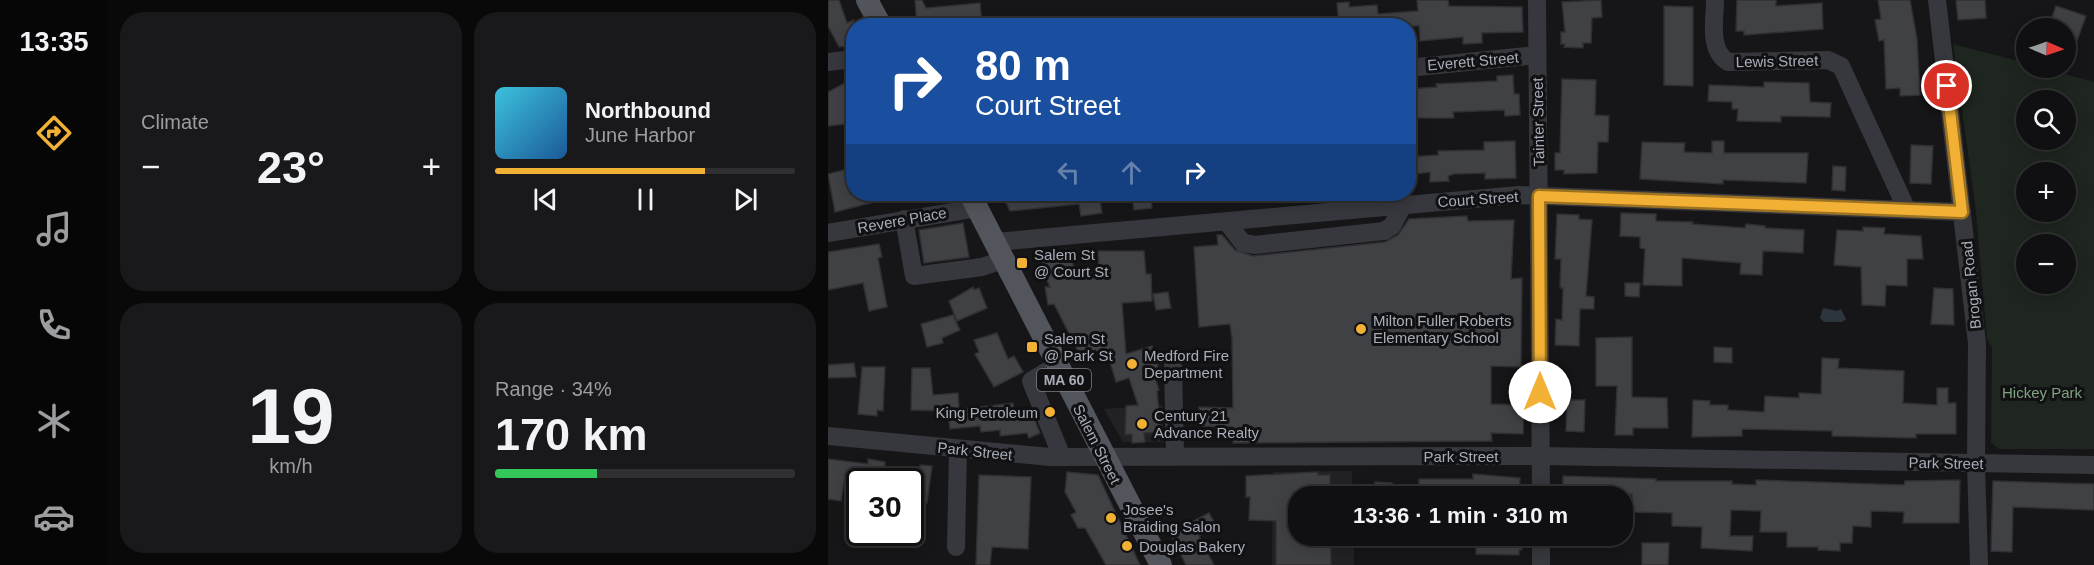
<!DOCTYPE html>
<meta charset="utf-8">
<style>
body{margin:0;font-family:Helvetica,sans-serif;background:#19191b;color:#f1f3f6;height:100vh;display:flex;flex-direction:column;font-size:22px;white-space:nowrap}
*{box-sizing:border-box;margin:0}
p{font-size:20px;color:#9c9d9f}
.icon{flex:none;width:33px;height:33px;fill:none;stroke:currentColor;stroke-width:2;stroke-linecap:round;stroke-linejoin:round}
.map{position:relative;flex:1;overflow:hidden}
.sheet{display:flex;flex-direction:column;gap:12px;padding:12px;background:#09090a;width:720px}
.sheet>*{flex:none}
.hud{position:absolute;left:18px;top:18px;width:570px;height:183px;border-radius:24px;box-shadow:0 3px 15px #0003,0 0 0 2px #303032;background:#1a4fa0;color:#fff;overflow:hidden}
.needle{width:39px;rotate:92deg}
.fabs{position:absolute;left:1188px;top:18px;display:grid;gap:12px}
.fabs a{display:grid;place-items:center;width:60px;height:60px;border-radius:50%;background:#101012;box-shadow:0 3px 15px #0003,0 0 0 2px #303032;font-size:30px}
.speed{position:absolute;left:18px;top:468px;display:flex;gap:12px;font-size:30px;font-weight:700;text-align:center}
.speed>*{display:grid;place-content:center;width:78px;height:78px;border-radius:50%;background:#101012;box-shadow:0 3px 15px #0003,0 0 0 2px #303032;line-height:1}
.speed .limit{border:3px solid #111;border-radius:9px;background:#fff;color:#111}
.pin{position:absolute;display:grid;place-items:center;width:51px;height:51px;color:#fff;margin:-26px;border:3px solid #fff;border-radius:50%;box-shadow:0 2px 6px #0007}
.me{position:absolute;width:66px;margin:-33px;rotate:0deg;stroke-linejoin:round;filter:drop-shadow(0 0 4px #0008)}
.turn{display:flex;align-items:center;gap:21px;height:126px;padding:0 30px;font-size:27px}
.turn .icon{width:78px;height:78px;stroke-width:2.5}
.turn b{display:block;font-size:42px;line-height:51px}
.lanes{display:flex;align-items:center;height:57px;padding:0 30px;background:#0003;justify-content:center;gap:30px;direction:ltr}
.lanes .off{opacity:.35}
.big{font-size:45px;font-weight:700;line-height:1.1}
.sheet .widget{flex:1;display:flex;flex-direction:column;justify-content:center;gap:9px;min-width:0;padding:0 21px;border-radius:24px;background:#19191b}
.sheet .dial{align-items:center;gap:0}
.dial b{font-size:78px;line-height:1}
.song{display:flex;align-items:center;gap:18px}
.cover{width:72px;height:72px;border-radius:9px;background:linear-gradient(135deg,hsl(190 70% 55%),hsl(210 70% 35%))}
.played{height:6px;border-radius:3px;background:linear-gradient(90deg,#f2b134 70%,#303032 70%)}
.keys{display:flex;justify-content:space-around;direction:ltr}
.heat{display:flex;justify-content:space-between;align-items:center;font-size:33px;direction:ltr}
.charge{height:9px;border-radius:4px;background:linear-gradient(90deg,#34c759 34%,#303032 0)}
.sheet .tiles{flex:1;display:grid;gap:12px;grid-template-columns:repeat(2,1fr)}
.trip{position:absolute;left:460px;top:486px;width:345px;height:60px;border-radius:24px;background:#101012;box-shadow:0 3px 15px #0003,0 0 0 2px #303032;font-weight:700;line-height:60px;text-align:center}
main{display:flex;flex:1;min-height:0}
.tab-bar{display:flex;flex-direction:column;width:108px;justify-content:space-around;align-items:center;background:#060607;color:#9c9d9f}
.tab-bar .icon{width:42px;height:42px}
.tab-bar .current{color:#f2b134}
.tab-bar b{font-size:27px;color:#f1f3f6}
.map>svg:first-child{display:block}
</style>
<main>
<nav class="tab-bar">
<b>13:35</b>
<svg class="icon current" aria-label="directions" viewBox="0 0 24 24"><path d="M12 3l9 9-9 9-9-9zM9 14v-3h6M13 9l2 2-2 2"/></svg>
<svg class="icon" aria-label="music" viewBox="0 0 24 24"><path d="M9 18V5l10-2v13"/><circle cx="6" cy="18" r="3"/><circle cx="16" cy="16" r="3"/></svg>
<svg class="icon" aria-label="phone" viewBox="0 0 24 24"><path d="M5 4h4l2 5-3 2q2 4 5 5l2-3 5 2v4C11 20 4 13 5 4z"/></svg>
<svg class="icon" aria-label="climate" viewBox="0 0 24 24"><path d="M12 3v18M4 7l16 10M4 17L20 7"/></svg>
<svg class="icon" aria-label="car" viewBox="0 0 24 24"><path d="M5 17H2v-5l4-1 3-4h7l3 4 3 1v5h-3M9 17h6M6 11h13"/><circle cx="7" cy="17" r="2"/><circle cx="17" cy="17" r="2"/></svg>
</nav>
<section class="sheet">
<div class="tiles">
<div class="widget"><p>Climate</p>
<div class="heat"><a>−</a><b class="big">23°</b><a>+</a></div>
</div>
<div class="widget">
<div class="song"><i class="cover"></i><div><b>Northbound</b><p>June Harbor</p></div></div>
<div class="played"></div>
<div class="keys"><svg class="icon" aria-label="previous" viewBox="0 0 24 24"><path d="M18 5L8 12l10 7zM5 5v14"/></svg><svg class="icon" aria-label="pause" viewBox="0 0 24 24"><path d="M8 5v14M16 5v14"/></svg><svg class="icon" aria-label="next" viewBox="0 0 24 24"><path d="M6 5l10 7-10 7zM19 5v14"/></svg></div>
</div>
<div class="widget dial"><b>19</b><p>km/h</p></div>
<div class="widget"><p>Range · 34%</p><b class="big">170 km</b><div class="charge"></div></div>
</div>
</section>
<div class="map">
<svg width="1266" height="565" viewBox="0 0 1266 565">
<rect width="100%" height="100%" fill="#161618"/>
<path fill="#222225" d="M334,405L336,442H295L276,409Z
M524,471L525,496H471V536H526V565H444L445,472Z"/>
<path fill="#1e261f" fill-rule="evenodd" d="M1125,44L1198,63V68H1214L1266,82V449H1171L1163,443L1164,348L1159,339L1148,212ZM1238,100V140H1198V100ZM1238,172V212H1198V172ZM1238,244V284H1198V244Z"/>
<path fill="#2c353c" d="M995,308L1009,311L1013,309L1018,319L1014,322H996L992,318Z"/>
<path fill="#404145" stroke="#303034" stroke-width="1.5" d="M0,0H11L19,23L26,20V45L11,47L0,26Z
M87,0H94L98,8L152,3L154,26H89Z
M589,0H620L621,6L694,7L695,32L654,33V43L635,44V37L592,41L591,26H511L509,3L521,2V7L549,5L550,14L590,11Z
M773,0L774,17L764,18L763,43H755V48L736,47L737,44H733V32H737L734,2Z
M909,0H948V6L994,3L995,29L916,35V31H908Z
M1050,0H1082L1089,39L1092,95L1072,96V88L1058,89L1056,40L1051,41L1047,20L1053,19Z
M1128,0H1157L1158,18L1130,20Z
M836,6L865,7V86L836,85Z
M1228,6L1258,16L1239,68L1238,28H1220Z
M685,75L686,94H691L692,115L677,116L676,110L625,112L626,118H580V89L609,87L608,84L669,81V76Z
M26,78V123L0,126V92Z
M734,79L768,80L767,115L781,116L780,142H770L769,173L736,174V170H727V153H732Z
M936,82L981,83L982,102L1003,103L1002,117L953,116V122L909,121L910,109H904V102L880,101L881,85L936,87Z
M687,141L688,178L657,179V173L626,174L620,176L621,181L602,182V172L580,175V157L610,155V151L656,150V142Z
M884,141H896V153H980L978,183L895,180V184L812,179L814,142L857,143L856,152L884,153Z
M1083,145L1105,146L1103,184L1082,183Z
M1005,166L1018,167L1017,191L1004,190Z
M16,170L22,194H62V198L7,212L0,174Z
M174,194H271L274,213L253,216L251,204L182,211Z
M304,194H322L324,208L306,210Z
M793,213L828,214V221L865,222L864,224L917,228L918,224L937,226V228L976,230L975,253L935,251L934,275L912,274L913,263L854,258V286L815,285L817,249L812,248V237L792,236Z
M729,214L751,215V219L764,220L758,296L766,297V309H752L751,346L727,345L728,319L734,320L735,288H732L733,259H727Z
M639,216L640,221L686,220L683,279L694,278L693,367L663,366V404L696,405L695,434L663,433L664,441L405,443V427L371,426V407L405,408L404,339L402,324L371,327L366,247L390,245L389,235H394L407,250L425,256L557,242L570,235L581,219Z
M135,223L141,257L96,263L91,230Z
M1035,227L1057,228L1056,234L1093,236L1095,259H1079V286L1058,285L1057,306L1034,305L1033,267L1006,265L1009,230L1035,231Z
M51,244L54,257L50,258L59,307L41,311L35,283L0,290V252Z
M238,249L248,271L271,267L270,251H316L318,274H323L324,301L294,303L298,354L324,346L331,369L325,371L331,390L329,391L333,432L316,433L317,442L304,443V434L297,435L298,406L310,405L301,378L288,382L279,352L253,357L226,304L220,305L217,287H222L211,263Z
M797,283H812L811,297L797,296Z
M145,287L146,290L151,288L159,308L129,321L121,301Z
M1106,288L1125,289L1126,325L1103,324Z
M340,292L343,308L328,310L325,294Z
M125,315L132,330L114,338L115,343L99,347L93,324Z
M169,333L180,359L186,356L195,372L166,387L147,354L151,352L146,340Z
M804,337V397L839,398L840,428H805V435H787L789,386H768V338Z
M886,347L904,348V363L886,362Z
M994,358L1011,359L1010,368L1076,371L1075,403L1109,405V388H1120V403H1128V434H1088V438L1004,436V431L914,429V436L864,437L865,400L882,401V405H900V410L936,412L937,396L971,398V393L993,394Z
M26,363L28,377L0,378V365Z
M34,367H57L55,411L49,410V416L30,414Z
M84,368H102L105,395L130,393L131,407L126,410L185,403L186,417L202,409L212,433L201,438L199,433L172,436V430L153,432L152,426L122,429L120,411L83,410Z
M739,400H757L756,432L738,431Z
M0,459L40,464V459L57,462L55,482H16L13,501L0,499Z
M92,465L104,466L99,503L82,500V469L91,470Z
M239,472L270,475L312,565H278L257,528H250L243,515L248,512L237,492Z
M490,472V475H502V496H471V536H503V565H448V521L421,520L422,497H418V476Z
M645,474L692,478L691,496H591V479H645Z
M151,475L203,477L200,549L164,547L162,565H148Z
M735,476L828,479V481H904V484L928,485V480L1076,485L1077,481L1132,480L1131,523H1075L1076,512L1043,511V527L1025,526L1024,543H1012V551L990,550V547H959V532H932L933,511L903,510L902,536H925L924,551L873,548L874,527L844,526V513L804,512V494L735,495Z
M1165,481L1266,484V510L1185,507L1184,552L1163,551Z
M547,482L564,483V496H547Z
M381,513L389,527L371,536L386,565H358L342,533Z
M658,536L694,537V550H691V555L648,554V542H657Z
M814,543H841L840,565H814Z"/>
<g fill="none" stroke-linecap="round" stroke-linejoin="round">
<path stroke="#37383d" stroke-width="18" d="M709,0L713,496
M887,0C887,19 880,50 900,62L1000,60L1013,66L1079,210
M1109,0L1149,343L1148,464L1151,565
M0,62L26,59
M580,68L709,55
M76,219L86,276L154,267L175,260
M398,221L415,243L427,245L556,231L564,226L575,205
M0,233L149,208
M167,242L691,195L1134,212
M229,365L203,381L234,457
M345,366L347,457
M0,436L222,457L712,456L1266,465
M713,536V565
M128,547L130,450"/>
<path stroke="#53555c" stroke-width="22" d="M39,0L53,26
M142,194L333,565"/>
</g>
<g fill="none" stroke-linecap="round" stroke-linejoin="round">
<g stroke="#9d7322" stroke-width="15">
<path id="route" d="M712,392L711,196L1134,212L1119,86"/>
</g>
<use href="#route" stroke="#f2b134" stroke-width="10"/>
</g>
<g fill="#f2b134" stroke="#111113" stroke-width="2">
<rect x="188" y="257" width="12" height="12" rx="3"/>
<circle cx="533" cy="329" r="6"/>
<rect x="198" y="341" width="12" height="12" rx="3"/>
<circle cx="304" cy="364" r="6"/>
<circle cx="222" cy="412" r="6"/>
<circle cx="314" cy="424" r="6"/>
<circle cx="283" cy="518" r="6"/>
<circle cx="299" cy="546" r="6"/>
</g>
<g text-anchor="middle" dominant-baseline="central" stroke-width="6" stroke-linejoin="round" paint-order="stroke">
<rect fill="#111113" stroke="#7b7e86" stroke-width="1.5" x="209" y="369" width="54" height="22" rx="4.5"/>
<g font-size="14" font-weight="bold" fill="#a8adb8">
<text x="236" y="380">MA 60</text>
</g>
<g font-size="15" fill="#a8adb8" stroke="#111113">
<text transform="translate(645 61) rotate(-5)">Everett Street</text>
<text transform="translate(949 61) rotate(-1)">Lewis Street</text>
<text transform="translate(710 122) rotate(-91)">Tainter Street</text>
<text transform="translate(650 199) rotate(-4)">Court Street</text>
<text transform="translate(74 220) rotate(-10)">Revere Place</text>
<text transform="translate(1143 285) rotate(-96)">Brogan Road</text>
<text transform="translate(269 444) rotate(63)">Salem Street</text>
<text transform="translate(147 451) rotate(6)">Park Street</text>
<text x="633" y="456">Park Street</text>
<text transform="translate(1118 463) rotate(1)">Park Street</text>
</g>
<g font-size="15" fill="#a8adb8" stroke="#111113" text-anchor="start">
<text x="206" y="254">Salem St<tspan x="206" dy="17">@ Court St</tspan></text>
<text x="545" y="320">Milton Fuller Roberts<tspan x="545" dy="17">Elementary School</tspan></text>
<text x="216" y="338">Salem St<tspan x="216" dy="17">@ Park St</tspan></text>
<text x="316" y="355">Medford Fire<tspan x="316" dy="17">Department</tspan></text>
<text x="210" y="412" text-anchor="end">King Petroleum</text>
<text x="326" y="415">Century 21<tspan x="326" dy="17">Advance Realty</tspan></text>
<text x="295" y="509">Josee's<tspan x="295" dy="17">Braiding Salon</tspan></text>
<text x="311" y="546">Douglas Bakery</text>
</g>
<g font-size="15" fill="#7fa381" stroke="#111113">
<text x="1214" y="392">Hickey Park</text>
</g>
</g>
</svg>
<div class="fabs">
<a><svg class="needle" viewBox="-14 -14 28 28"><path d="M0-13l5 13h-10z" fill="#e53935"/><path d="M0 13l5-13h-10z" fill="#9c9d9f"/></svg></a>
<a><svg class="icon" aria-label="search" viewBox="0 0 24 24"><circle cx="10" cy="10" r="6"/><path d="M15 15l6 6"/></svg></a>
<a>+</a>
<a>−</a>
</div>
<div class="speed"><div class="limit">30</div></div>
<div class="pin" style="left:1119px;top:86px;background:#d93025"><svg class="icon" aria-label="arrive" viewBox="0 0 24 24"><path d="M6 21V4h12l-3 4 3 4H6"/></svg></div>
<svg class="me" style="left:712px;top:392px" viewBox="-20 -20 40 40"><circle r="19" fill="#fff"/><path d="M0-13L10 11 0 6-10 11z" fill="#f2b134"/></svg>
<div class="trip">13:36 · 1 min · 310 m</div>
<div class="hud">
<div class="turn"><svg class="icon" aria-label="right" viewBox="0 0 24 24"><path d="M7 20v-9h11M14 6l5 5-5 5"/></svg><div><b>80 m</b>Court Street</div></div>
<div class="lanes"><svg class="icon off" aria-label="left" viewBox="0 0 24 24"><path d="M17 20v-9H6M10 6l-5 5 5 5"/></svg><svg class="icon off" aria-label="ahead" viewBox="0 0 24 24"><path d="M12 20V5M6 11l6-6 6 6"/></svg><svg class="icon" aria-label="right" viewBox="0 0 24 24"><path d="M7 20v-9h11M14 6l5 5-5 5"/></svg></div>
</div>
</div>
</main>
